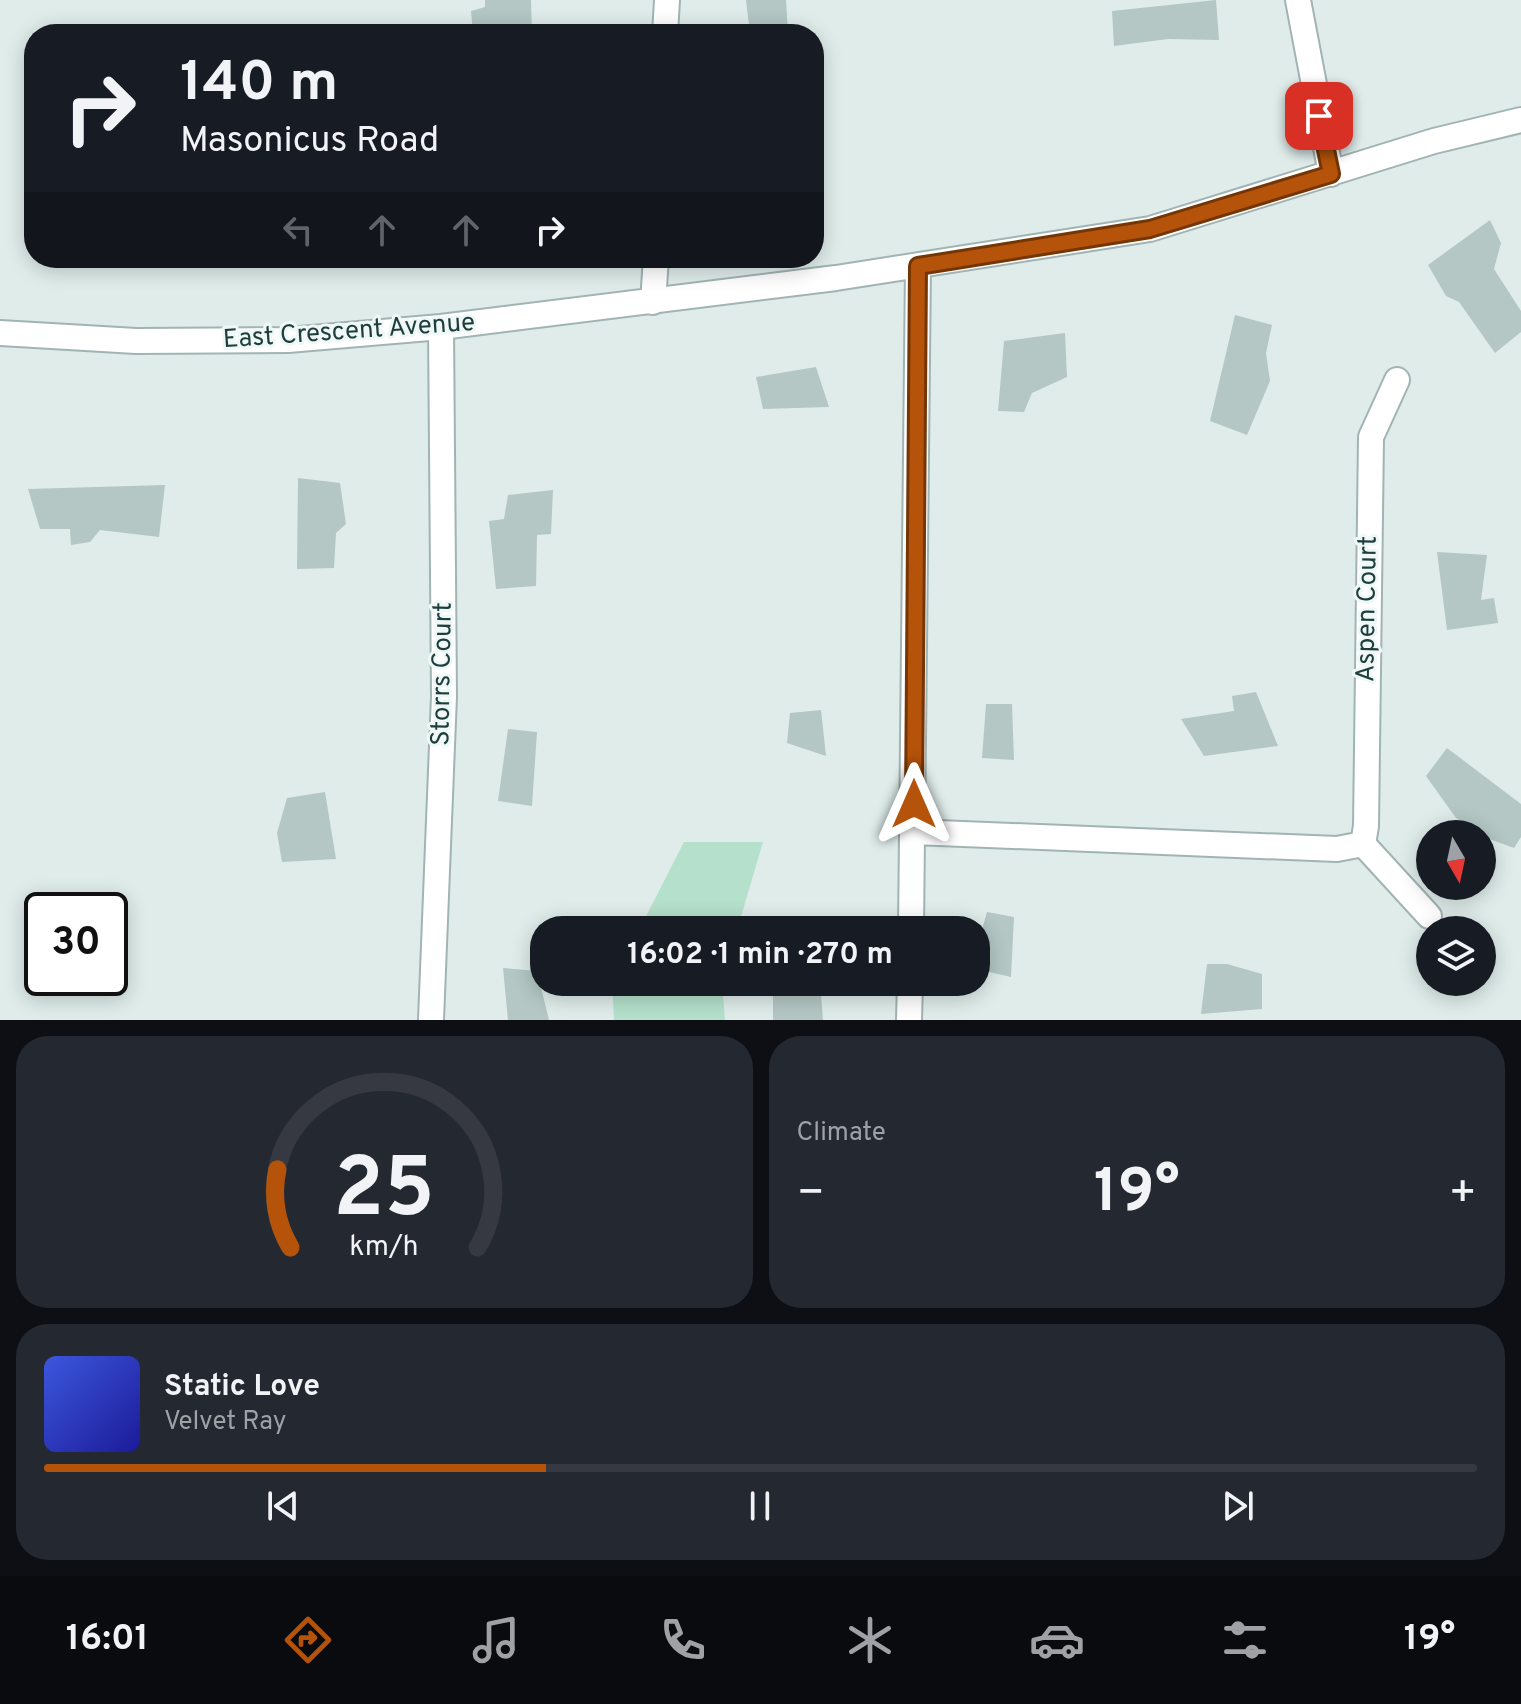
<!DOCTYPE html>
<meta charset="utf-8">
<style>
body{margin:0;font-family:Overpass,sans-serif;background:#242831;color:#f1f3f6;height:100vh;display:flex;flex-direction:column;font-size:30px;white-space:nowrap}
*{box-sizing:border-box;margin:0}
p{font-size:26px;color:#9ea1a6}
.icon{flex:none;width:44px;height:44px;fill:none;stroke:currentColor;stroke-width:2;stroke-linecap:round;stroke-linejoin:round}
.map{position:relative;height:1020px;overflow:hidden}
.details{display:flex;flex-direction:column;gap:16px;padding:16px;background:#0d0f14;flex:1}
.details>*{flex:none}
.hud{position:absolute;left:24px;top:24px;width:800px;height:244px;border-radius:32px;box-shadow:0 4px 20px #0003;background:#171b24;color:#f1f3f6;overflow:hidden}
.needle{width:52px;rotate:171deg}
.fabs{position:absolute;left:1416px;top:820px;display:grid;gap:16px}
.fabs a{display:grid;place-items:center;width:80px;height:80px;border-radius:50%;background:#171b24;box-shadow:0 4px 20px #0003;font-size:40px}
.speed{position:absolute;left:24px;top:892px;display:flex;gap:16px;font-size:40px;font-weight:700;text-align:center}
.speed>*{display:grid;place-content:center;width:104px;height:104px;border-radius:50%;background:#171b24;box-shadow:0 4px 20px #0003;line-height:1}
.speed .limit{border:4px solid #111;border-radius:12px;background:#fff;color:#111}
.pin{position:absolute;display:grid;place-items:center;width:68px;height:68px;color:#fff;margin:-34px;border-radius:16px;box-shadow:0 4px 12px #0006}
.me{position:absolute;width:88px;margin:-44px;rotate:0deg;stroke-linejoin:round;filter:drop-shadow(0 0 6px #0008)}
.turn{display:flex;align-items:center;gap:28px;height:168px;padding:0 24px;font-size:36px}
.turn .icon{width:104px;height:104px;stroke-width:2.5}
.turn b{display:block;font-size:56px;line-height:68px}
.lanes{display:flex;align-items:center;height:76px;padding:0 24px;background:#0003;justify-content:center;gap:40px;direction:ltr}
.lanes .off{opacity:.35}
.big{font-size:60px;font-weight:700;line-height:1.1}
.details .card{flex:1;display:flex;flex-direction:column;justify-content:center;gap:12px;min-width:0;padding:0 28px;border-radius:32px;background:#242831}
.details .dial{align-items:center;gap:0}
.dial svg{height:208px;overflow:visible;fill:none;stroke:#363941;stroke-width:7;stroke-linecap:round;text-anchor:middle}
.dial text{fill:#f1f3f6;stroke:none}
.song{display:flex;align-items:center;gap:24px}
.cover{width:96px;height:96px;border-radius:12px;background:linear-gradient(135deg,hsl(230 70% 55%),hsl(240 70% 35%))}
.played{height:8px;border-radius:4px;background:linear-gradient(90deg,#b45309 35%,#363941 35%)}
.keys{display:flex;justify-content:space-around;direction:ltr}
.heat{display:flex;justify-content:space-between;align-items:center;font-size:44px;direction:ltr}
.details .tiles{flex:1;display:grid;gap:16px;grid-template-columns:1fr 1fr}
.card:last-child{grid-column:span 2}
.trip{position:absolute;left:530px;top:916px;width:460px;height:80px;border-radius:32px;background:#171b24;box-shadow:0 4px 20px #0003;font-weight:700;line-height:80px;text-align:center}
.tabs{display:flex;height:128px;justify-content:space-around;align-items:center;background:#090b0e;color:#9ea1a6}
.tabs .icon{width:56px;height:56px}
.tabs .active{color:#b45309}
.tabs b{font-size:36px;color:#f1f3f6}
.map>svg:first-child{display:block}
</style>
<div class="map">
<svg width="1521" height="1020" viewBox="0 0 1521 1020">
<rect width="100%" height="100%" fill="#dfecea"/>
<path fill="#b5e0cc" d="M684,842H763L737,930H639Z
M612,982H722L725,1020H614Z"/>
<path fill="#b4c7c4" d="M485,0H531L532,34H473L471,11L485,7Z
M746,0H786L788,34H750Z
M1216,0L1219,40L1168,39L1114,46L1112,11Z
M1490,220L1501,243L1494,269L1521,311V332L1495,353L1459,302L1446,296L1428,265Z
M1235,315L1272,325L1266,353L1270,381L1247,435L1210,421Z
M1065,333L1067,377L1032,393L1024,412L998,411L1004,341Z
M816,367L829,407L763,409L756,377Z
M298,478L340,483L346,524L336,533L334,568L297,569Z
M165,485L159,537L100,530L90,542L71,545L70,529H40L28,489Z
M553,490L551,534L537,535L536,586L496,589L489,521L504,519L508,495Z
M1437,552L1487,555L1481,600L1494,598L1498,623L1447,630Z
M1256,692L1278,746L1204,756L1181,719L1234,711L1232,696Z
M986,704H1012L1014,760L982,758Z
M821,710L826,756L787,743L790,713Z
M508,729L537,732L532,806L498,801Z
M1447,748L1521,804V837L1514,848L1484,837L1456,818L1426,776Z
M325,792L336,859L282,862L277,833L287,798Z
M987,912L1014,917L1011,977L976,969V950Z
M1207,964H1227L1262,974V1009L1201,1014Z
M503,968L537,971L549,1020H508Z
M773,982H820L823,1020H773Z"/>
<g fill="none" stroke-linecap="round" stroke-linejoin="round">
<g stroke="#a1b4b3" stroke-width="28">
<path id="minor" d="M1298,0L1331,174
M665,34L667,0
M653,302L656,258
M0,333L136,341L288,340L441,327L836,278L1150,229L1434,141L1521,120
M914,832L1337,849L1363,844L1429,916
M1363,844L1366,826L1371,437L1397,380
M911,930L918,266
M431,1020L444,696L441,327
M909,1020L910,982"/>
</g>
<use href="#minor" stroke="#fff" stroke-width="24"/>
</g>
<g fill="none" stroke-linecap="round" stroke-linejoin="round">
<g stroke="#753606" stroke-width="20">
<path id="route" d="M914,804L918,266L1150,229L1331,174L1319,116"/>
</g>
<use href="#route" stroke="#b45309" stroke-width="14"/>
</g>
<g text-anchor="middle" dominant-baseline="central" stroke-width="6" stroke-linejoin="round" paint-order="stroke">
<g font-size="26" fill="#1e3e3e" stroke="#eff8f6">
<text transform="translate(349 332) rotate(-4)">East Crescent Avenue</text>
<text transform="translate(1368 609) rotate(-89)">Aspen Court</text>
<text transform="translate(443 674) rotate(-89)">Storrs Court</text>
</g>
</g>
</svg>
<div class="fabs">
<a><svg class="needle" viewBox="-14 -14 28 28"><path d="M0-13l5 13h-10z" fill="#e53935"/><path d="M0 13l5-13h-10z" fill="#9ea1a6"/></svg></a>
<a><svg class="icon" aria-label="layers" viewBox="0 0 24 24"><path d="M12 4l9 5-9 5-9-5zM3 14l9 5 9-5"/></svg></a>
</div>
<div class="speed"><div class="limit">30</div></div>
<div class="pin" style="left:1319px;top:116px;background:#d93025"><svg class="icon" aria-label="arrive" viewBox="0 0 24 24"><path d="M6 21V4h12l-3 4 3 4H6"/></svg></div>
<svg class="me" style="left:914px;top:804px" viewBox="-20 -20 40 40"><path d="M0-17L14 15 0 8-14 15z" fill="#b45309" stroke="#fff" stroke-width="4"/></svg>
<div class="trip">16:02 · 1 min · 270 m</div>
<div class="hud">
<div class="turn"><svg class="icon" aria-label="right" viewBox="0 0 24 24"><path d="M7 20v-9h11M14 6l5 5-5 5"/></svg><div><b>140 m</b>Masonicus Road</div></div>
<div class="lanes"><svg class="icon off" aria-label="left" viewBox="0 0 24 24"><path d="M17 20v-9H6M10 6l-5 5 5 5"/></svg><svg class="icon off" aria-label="ahead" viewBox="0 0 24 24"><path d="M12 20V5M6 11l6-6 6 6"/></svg><svg class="icon off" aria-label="ahead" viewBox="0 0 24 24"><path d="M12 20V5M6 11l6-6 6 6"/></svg><svg class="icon" aria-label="right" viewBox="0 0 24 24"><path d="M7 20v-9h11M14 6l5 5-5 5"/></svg></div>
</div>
</div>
<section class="details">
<div class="tiles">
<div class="card dial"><svg viewBox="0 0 100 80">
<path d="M14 69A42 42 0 1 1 86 69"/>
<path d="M14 69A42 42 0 0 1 9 39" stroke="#b45309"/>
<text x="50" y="56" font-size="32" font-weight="700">25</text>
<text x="50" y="72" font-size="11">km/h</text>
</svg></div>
<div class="card"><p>Climate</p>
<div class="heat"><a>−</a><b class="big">19°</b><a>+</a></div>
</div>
<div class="card">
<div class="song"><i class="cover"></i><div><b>Static Love</b><p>Velvet Ray</p></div></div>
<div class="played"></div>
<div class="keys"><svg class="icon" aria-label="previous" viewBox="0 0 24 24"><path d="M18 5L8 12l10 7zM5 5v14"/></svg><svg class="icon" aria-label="pause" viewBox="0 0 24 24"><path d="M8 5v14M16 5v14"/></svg><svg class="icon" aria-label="next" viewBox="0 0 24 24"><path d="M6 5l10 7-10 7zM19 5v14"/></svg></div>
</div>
</div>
</section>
<nav class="tabs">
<b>16:01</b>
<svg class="icon active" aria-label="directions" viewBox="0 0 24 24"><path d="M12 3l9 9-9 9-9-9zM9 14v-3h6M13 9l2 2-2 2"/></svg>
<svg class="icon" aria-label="music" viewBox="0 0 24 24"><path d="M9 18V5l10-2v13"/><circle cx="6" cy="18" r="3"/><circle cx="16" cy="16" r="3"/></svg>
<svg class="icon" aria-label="phone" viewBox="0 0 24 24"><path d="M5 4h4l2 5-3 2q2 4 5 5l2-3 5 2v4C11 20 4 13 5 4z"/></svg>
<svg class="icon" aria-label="climate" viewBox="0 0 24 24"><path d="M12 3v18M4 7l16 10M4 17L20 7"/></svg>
<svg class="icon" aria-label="car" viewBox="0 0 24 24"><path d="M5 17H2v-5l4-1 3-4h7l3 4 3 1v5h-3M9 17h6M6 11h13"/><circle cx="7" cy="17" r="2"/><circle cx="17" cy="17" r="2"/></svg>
<svg class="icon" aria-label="filters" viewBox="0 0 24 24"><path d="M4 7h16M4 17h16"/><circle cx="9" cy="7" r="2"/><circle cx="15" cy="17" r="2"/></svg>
<b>19°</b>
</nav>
